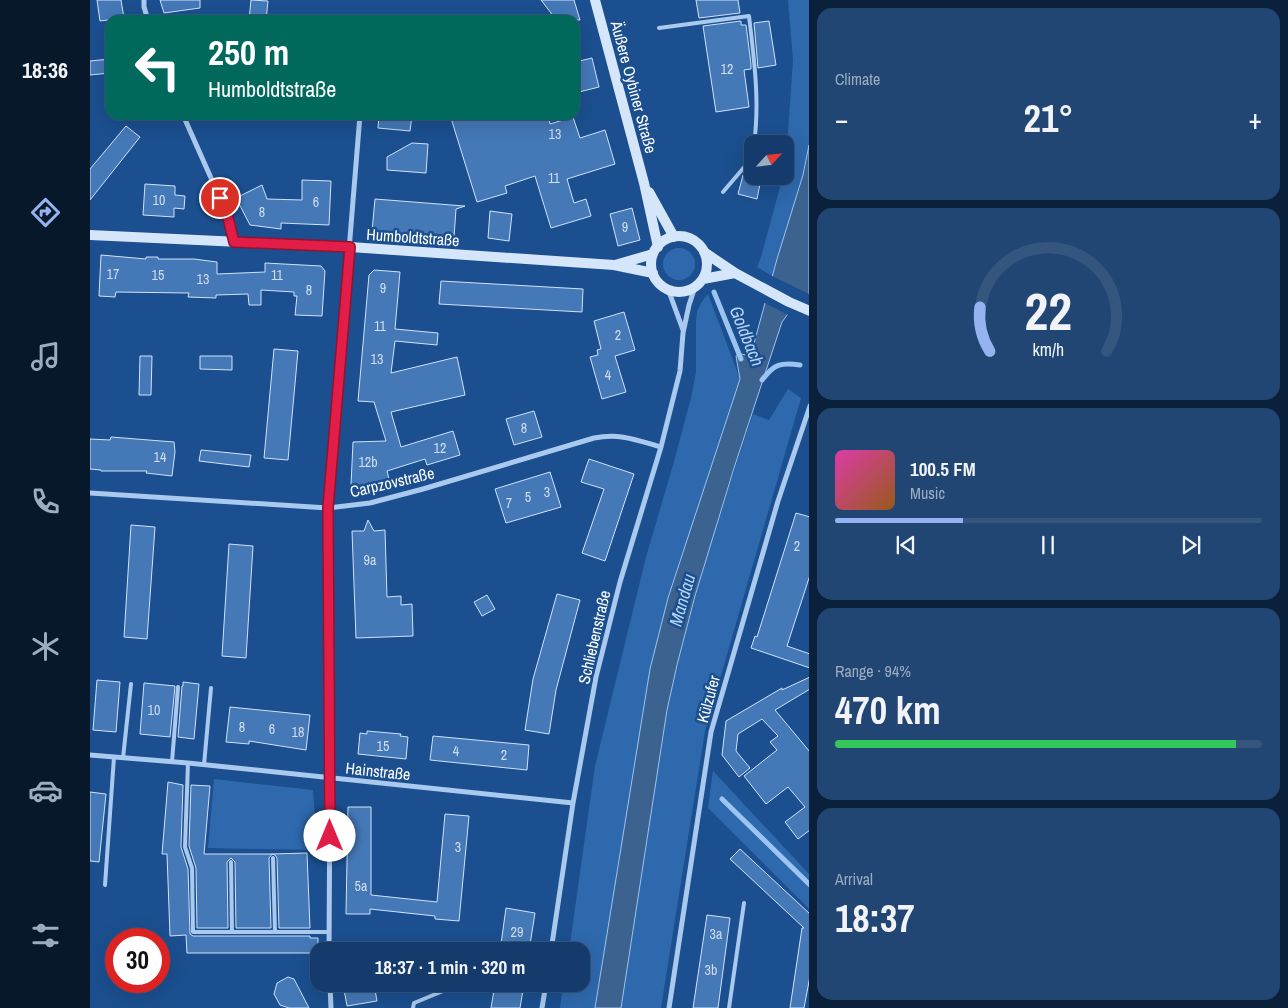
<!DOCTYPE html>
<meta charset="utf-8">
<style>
body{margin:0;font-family:"Archivo Narrow",sans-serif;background:#214673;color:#f1f3f6;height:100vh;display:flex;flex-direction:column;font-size:19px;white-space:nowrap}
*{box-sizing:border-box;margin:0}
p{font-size:16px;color:#9dadc1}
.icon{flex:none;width:28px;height:28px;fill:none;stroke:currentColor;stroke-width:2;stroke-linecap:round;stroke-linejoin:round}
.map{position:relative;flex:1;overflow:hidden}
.side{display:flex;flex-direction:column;gap:8px;padding:8px;background:#0b203b;width:479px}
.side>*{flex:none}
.guide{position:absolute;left:15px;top:15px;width:475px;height:105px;border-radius:15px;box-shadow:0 5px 20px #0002,0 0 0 1px #33557e;background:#00695c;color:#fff;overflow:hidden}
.needle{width:32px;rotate:63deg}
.buttons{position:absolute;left:654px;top:135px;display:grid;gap:10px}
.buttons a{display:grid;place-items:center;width:50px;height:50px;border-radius:10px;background:#143b6b;box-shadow:0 5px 20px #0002,0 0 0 1px #33557e;font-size:25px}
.speed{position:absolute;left:15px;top:928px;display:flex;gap:10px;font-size:25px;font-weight:700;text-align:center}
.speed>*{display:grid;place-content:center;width:65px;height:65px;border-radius:50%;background:#143b6b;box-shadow:0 5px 20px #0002,0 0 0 1px #33557e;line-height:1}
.speed .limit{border:8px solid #d22;background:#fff;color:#111}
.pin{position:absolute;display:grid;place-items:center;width:42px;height:42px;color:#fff;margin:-21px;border:2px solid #fff;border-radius:50%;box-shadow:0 1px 5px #0007}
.me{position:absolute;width:55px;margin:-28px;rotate:0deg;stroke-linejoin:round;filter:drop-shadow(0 0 4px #0008)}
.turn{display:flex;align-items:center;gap:18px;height:105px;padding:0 20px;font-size:22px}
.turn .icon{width:65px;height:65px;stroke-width:2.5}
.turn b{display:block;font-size:35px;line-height:42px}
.big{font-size:38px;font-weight:800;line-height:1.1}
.side .widget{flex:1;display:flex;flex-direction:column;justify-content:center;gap:8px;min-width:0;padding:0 18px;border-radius:15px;background:#214673}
.side .dial{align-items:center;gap:0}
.dial svg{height:130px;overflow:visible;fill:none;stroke:#33557e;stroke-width:7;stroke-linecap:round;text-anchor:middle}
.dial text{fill:#f1f3f6;stroke:none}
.song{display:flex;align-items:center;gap:15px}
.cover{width:60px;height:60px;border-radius:8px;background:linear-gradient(135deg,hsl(320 70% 55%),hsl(30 70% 35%))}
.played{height:5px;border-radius:2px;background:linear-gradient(90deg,#95b2f1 30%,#33557e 30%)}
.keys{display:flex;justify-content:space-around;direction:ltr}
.heat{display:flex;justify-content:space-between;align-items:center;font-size:28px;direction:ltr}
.charge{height:8px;border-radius:4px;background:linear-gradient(90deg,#34c759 94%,#33557e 0)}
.trip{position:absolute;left:220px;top:942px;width:280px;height:50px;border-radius:15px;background:#143b6b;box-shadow:0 5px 20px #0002,0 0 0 1px #33557e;font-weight:800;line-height:50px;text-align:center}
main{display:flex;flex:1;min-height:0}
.tab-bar{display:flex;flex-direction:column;width:90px;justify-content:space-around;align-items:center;background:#08182b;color:#9dadc1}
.tab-bar .icon{width:35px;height:35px}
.tab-bar .active{color:#95b2f1}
.tab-bar b{font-size:22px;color:#f1f3f6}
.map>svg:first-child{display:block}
</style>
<main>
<nav class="tab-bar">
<b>18:36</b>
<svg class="icon active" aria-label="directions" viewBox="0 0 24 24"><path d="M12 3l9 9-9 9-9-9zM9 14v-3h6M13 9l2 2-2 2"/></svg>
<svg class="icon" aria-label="music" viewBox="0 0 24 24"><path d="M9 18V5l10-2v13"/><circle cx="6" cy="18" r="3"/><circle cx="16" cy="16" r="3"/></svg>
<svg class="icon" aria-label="phone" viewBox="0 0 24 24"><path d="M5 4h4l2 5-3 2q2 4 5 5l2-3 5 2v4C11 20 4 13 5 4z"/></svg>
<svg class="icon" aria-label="climate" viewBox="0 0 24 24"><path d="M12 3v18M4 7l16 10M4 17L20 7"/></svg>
<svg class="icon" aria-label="car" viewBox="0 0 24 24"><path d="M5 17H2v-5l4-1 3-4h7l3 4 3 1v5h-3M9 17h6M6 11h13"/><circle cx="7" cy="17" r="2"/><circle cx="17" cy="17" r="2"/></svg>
<svg class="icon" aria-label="filters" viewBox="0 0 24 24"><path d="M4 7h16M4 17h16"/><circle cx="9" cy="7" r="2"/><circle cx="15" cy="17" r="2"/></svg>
</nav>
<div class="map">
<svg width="720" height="1008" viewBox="0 0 720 1008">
<rect width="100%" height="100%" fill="#1b4f8f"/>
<path fill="#2e69ad" d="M698,0H719V145L713,175L682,276L667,267L671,257L693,176H695L703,60Z
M573 264a16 16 0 1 1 32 0a16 16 0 1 1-32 0Z
M618,294L650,379L578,598L548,749L505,1008H470L473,984H491V951H479L505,766L556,557L583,465L601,398L606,372V322L607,311L613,300Z
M698,389L711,398L615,731L571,1008H531L577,710C599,610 630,511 663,414L679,420Z
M623,771L719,874V909L618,808Z
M124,779L223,790L227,850L118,848Z"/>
<path fill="#3c6290" stroke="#9cc4f0" d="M719,145V295H712L692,322L644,468L605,596L587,665L577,710L531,1008H505L560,669L578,598L650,379L646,356L650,354L658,355L663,347L687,259L713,175Z"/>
<path fill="#1b4f8f" d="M680,275L719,294L720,298L714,297L700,316L673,302Z"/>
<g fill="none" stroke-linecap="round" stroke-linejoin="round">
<path stroke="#9cc4f0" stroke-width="5" d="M624,292L651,359
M672,380C684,364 691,362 710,365
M632,799L720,885"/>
</g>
<path fill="#4478b7" stroke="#cfe3fa" d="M7,0H31L34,18L10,21Z
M70,0H110V8L74,13Z
M161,0L178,1L176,20H159Z
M451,0H484L490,20H463L461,13Z
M606,0H648L650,13L609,18Z
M651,21V25H656L661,64V69L654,70L659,107L626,112L613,26Z
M679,21L686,65L668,68L664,23Z
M502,58L509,87L485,93V62Z
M20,59V73L0,75V61Z
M289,115H322L320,131L288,128Z
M360,115H458L460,124L483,117L490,138L515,130L525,164L477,179L484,203L496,199L501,216L461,228L445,176L415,186L417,193L387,202Z
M36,126L50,137L0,200V169Z
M322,143L338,144L336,173L297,170V157Z
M653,175L671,179L667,199L648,194Z
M212,180L241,181L239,225L191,223V229L160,225L146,198L172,185L177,199L212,200Z
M55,184L85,186V195L95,196L94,209L84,208V217L53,215Z
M285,199L374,206H375L366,209L364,237L282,231Z
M542,208L550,240L528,246L520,214Z
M400,211L422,214L419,241L398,238Z
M11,255L56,259V257H68V259H104L127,262V274L175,272V263L231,266L235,271L232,316L205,315L207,296H204V292L171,290V305H159L158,294L126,295V298L98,297L99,293L26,292L25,297L9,296Z
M284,270L310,272L305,329L348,333L347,345L305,341L301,373L367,357L375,395L301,412L311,447L363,431L370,455L337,465L335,459L297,471L300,483L266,490L261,485L263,442L296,441L284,402L268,401L279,275Z
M351,281L493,289L492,312L349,304Z
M534,312L545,350L525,356L536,392L512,399L500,357L508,355L507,350L511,349L504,321Z
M184,349L208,351L198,460L174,458Z
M50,356H62L61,395H49Z
M110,356H142V370L110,369Z
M444,411L452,437L424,445L416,419Z
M21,437L84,442L85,452L82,476L56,473L57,471H11V470L0,469V439L20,440Z
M111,450L161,455L159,467L109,461Z
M499,459L544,474L515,561L492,553L514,489L491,482Z
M460,472L471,507L416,523L405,489Z
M706,513L720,517V575L697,646L720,654V668L661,648L665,636L667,637Z
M278,520L284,531L295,530L297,597L311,596V605L322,604L323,636L266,638L262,531H274Z
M41,525L65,527L57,639L34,637Z
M139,544L163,546L156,658L132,656Z
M467,594L490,600L466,690L459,734L435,730L443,679Z
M397,595L405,609L392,616L384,602Z
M720,677V689L685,710L720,752V830L708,839L695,822L715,807L698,787L676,804L654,776L687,750L680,742L688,736L672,719L648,734L646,751L660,768L649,777L632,755L636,721L692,688V690Z
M7,680L30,682L26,732L3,730Z
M93,682L109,684L104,739L88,737L92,686H93Z
M54,683L85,686L80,737L50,734Z
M140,707L220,715L216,750L159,741V744L136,742Z
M277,731L311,734L310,736L318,737L316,759L268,754L270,733L277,734Z
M343,736L439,745L437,770L340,760Z
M78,782L93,785L91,847L98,869L100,934L103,936H220V938H228V953H97L96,935L80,936L77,854H72Z
M101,785L120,786L114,854H182L179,858L181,928H146L145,862L141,858L137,862L138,928H107L106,868L99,846Z
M0,792L16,794L9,862L0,861Z
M258,807H281V895L347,902L355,814L379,816L369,921L345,919V916L280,909V914H256Z
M650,849L720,914V976L714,1008H700L712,928H714L640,859Z
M217,853L220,928H189L187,858L185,855L182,854Z
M416,908L445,913L439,951H410Z
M617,915L640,918L628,1008H603Z
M198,977L204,979L219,1008H199L190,1005L184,994L187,983Z
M253,984H284L287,1001L257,1006Z
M405,984H434L430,1008H401Z"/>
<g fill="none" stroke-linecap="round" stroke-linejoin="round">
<path stroke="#a9c9ee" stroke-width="4" d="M569,28L659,16C664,59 670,101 664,144
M633,192L656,165L662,151
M33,758L41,684
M82,762L88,687
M98,763L95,847L102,868L103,932H239
M114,765L121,688
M183,858L185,932
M141,862L142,932
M15,885L24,757
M323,1008L324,1003L370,984
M639,1008L654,903"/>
<path stroke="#a9c9ee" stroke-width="5" d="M54,0V7L58,20
M93,115L137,214L144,242
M578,289L593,330
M0,493L238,508L280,503L333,489L504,438C531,433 546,440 571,447
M0,755L98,763L483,803
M239,951L240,779L238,508L270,115
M461,951L483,803L506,677L530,582L571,447L590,371L593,333L599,305L605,287
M240,984L241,1008
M452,1008L456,984
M579,1008L621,732L688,501L720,406"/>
<path stroke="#d6e6fa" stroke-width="10" d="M505,0L554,183L568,247
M559,192L584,237
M0,235L260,247L524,265L563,273
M561 264a28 28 0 1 1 56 0a28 28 0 1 1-56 0Z
M614,252L645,273L699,302L720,311
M525,265L563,254
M613,279L645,273"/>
</g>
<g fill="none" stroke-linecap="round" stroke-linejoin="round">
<g stroke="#92132f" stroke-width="12">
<path id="route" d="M130,198L137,214L144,242L260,247L238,508L240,836"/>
</g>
<use href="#route" stroke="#e11d48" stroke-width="9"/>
</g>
<g text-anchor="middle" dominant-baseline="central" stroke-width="5" stroke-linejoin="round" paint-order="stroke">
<g font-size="14" fill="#d0dded">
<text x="637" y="69">12</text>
<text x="465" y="134">13</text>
<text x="464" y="178">11</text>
<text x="69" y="200">10</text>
<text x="226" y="202">6</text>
<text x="172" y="212">8</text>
<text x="535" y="227">9</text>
<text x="23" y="274">17</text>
<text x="68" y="275">15</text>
<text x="187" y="275">11</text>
<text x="113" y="279">13</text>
<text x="293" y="288">9</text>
<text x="219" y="290">8</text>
<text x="290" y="326">11</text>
<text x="528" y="335">2</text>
<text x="287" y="359">13</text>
<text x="518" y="375">4</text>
<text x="434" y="428">8</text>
<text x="350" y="448">12</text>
<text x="70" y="457">14</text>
<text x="278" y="462">12b</text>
<text x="457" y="492">3</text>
<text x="438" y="497">5</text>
<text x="419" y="503">7</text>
<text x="707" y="546">2</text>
<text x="280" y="560">9a</text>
<text x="64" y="710">10</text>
<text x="152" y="727">8</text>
<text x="182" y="729">6</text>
<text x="208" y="732">18</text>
<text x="293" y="746">15</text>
<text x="366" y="751">4</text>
<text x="414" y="755">2</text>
<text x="368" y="847">3</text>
<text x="271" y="886">5a</text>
<text x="427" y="932">29</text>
<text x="626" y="934">3a</text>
<text x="621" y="970">3b</text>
</g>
<g font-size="16" fill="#fff" stroke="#1b4f8f">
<text transform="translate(544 87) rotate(75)">Äußere Oybiner Straße</text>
<text transform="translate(323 237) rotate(4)">Humboldtstraße</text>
<text transform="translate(302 482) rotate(-13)">Carpzovstraße</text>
<text transform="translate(504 637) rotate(-77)">Schliebenstraße</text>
<text transform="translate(618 699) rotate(-75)">Külzufer</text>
<text transform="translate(288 771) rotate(6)">Hainstraße</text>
</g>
<g font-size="18" font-style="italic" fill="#b5d3f5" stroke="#1b4f8f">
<text transform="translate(657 336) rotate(68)">Goldbach</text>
<text transform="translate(592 600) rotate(-74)">Mandau</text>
</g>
</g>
</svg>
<div class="buttons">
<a><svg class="needle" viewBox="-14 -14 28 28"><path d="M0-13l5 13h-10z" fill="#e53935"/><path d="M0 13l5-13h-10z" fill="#9dadc1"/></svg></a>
</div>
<div class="speed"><div class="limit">30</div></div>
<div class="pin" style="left:130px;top:198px;background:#d93025"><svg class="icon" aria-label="arrive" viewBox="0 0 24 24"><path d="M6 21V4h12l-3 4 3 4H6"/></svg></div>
<svg class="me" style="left:240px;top:836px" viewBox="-20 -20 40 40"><circle r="19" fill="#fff"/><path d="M0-13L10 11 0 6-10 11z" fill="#e11d48"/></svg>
<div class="trip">18:37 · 1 min · 320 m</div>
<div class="guide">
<div class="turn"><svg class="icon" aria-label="left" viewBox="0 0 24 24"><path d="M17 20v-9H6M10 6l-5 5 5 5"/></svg><div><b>250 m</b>Humboldtstraße</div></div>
</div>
</div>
<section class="side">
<div class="widget"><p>Climate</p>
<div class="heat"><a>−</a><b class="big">21°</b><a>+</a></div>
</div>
<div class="widget dial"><svg viewBox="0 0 100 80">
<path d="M14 69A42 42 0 1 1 86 69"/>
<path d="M14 69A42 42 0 0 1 8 42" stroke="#95b2f1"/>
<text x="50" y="56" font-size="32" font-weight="700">22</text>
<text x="50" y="72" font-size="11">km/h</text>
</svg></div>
<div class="widget">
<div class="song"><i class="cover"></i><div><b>100.5 FM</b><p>Music</p></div></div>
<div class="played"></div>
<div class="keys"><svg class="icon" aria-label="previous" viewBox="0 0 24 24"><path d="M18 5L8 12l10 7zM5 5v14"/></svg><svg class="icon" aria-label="pause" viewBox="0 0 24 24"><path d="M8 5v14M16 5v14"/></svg><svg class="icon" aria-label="next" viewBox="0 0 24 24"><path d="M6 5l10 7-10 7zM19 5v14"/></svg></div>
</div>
<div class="widget"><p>Range · 94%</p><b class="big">470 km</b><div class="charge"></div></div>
<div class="widget"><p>Arrival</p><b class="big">18:37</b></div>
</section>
</main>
